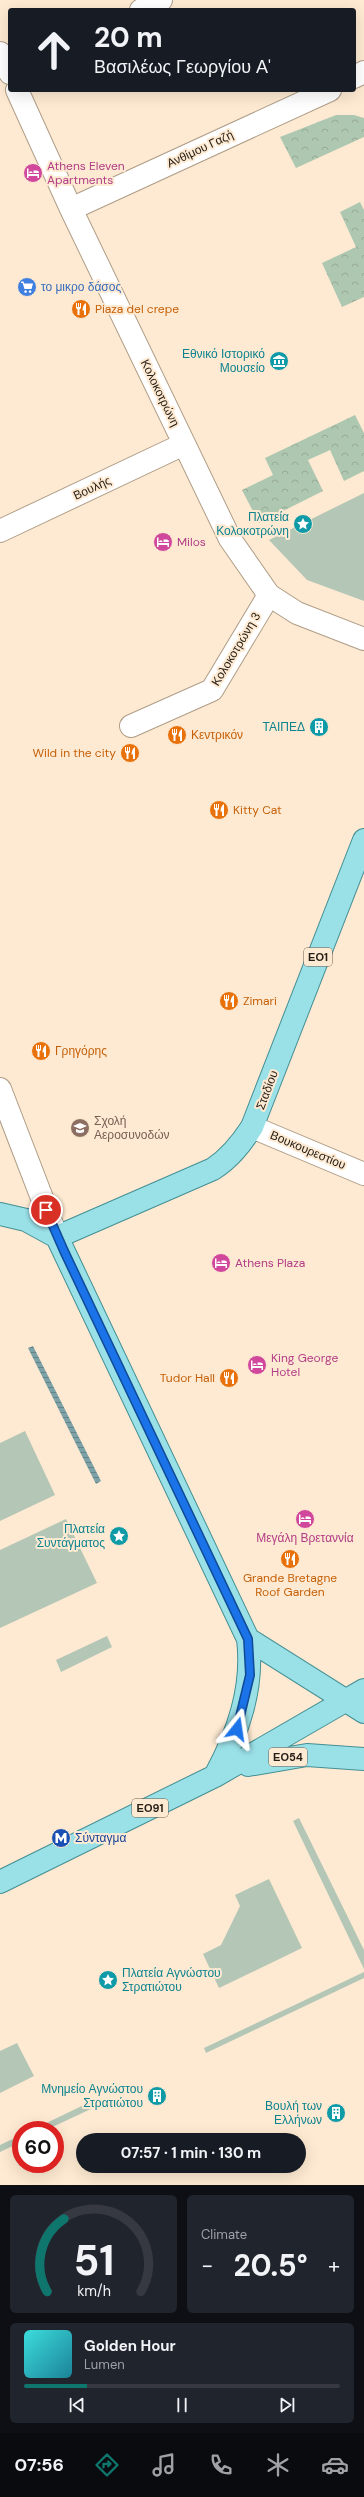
<!DOCTYPE html>
<meta charset="utf-8">
<style>
body{margin:0;font-family:"DM Sans",sans-serif;background:#20242c;color:#f1f3f6;height:100vh;display:flex;flex-direction:column;font-size:15px;white-space:nowrap}
*{box-sizing:border-box;margin:0}
p{font-size:13px;color:#9ea1a6}
.icon{flex:none;width:22px;height:22px;fill:none;stroke:currentColor;stroke-width:2;stroke-linecap:round;stroke-linejoin:round}
.map{position:relative;height:2185px;overflow:hidden}
.side{display:flex;flex-direction:column;gap:10px;padding:10px;background:#0d0f14;flex:1}
.side>*{flex:none}
.hud{position:absolute;left:8px;top:8px;width:348px;height:84px;border-radius:4px;box-shadow:0 4px 16px #0002;background:#171b24;color:#f1f3f6;overflow:hidden}
.speed{position:absolute;left:12px;top:2121px;display:flex;gap:8px;font-size:20px;font-weight:700;text-align:center}
.speed>*{display:grid;place-content:center;width:52px;height:52px;border-radius:50%;background:#171b24;box-shadow:0 4px 16px #0002;line-height:1}
.speed .limit{border:6px solid #d22;background:#fff;color:#111}
.pin{position:absolute;display:grid;place-items:center;width:34px;height:34px;color:#fff;margin:-17px;border:2px solid #fff;border-radius:50%;box-shadow:0 1px 4px #0007}
.me{position:absolute;width:44px;margin:-22px;rotate:15deg;stroke-linejoin:round;filter:drop-shadow(0 0 3px #0008)}
.turn{display:flex;align-items:center;gap:14px;height:84px;padding:0 20px;font-size:18px}
.turn .icon{width:52px;height:52px;stroke-width:2.5}
.turn b{display:block;font-size:28px;line-height:34px}
.big{font-size:30px;font-weight:700;line-height:1.1}
.side .tile{flex:1;display:flex;flex-direction:column;justify-content:center;gap:6px;min-width:0;padding:0 14px;border-radius:6px;background:#20242c}
.side .dial{align-items:center;gap:0}
.dial svg{height:104px;overflow:visible;fill:none;stroke:#363941;stroke-width:7;stroke-linecap:round;text-anchor:middle}
.dial text{fill:#f1f3f6;stroke:none}
.song{display:flex;align-items:center;gap:12px}
.cover{width:48px;height:48px;border-radius:6px;background:linear-gradient(135deg,hsl(180 70% 55%),hsl(190 70% 35%))}
.played{height:4px;border-radius:2px;background:linear-gradient(90deg,#0f766e 20%,#363941 20%)}
.keys{display:flex;justify-content:space-around;direction:ltr}
.heat{display:flex;justify-content:space-between;align-items:center;font-size:22px;direction:ltr}
.side .tiles{flex:1;display:grid;gap:10px;grid-template-columns:1fr 1fr}
.tile:last-child{grid-column:span 2}
.trip{position:absolute;left:76px;top:2133px;width:230px;height:40px;border-radius:20px;background:#171b24;box-shadow:0 4px 16px #0002;font-weight:700;line-height:40px;text-align:center}
.tab-bar{display:flex;height:64px;justify-content:space-around;align-items:center;background:#090b0e;color:#9ea1a6}
.tab-bar .icon{width:28px;height:28px}
.tab-bar .current{color:#0f766e}
.tab-bar b{font-size:18px;color:#f1f3f6}
.map>svg:first-child{display:block}
</style>
<div class="map">
<svg width="364" height="2185" viewBox="0 0 364 2185">
<defs>
<pattern id="forest-crowns" width="20" height="18" patternUnits="userSpaceOnUse"><rect width="20" height="18" fill="#aec7b0"/><path d="M2 6a3 3 0 1 1 6 0M12 15a3 3 0 1 1 6 0" fill="none" stroke="#96aa97"/></pattern>
<pattern id="water-rules" width="6" height="5" patternUnits="userSpaceOnUse"><rect width="6" height="5" fill="#7ca1a7"/><path d="M0 2.5h6" fill="none" stroke="#658387"/></pattern>
</defs>
<rect width="100%" height="100%" fill="#feead2"/>
<path fill="#b4c6b5" d="M364,493V601L307,580L269,540Z
M25,1431L55,1495L0,1521V1443Z
M66,1519L97,1583L0,1628V1550Z
M107,1636L112,1647L61,1672L56,1660Z
M299,1818L364,1950V1969L293,1821Z
M269,1879L302,1948L219,1988L203,1954L221,1945L240,1906L235,1895Z
M364,1972V1978L206,2053L204,2048Z
M17,2043L34,2076L0,2093V2051Z
M90,2102L93,2108L46,2130H32Z
M21,2135V2142L0,2152V2145Z"/>
<path fill="url(#forest-crowns)" d="M336,115H354L364,118V137L296,168L280,137Z
M360,202L364,210V297L342,307L322,263L356,247L340,212Z
M355,415L364,433V471L344,481L330,450L308,460L323,491L259,523L242,490L273,475L265,458Z"/>
<path fill="url(#water-rules)" d="M33,1346L101,1481L96,1484L28,1348Z"/>
<g fill="none" stroke-linecap="round" stroke-linejoin="round">
<g stroke="#af9d87" stroke-width="24">
<path id="pedestrian" d="M131,726L212,690L269,595
M252,1127L364,1174"/>
</g>
<g stroke="#af9d87" stroke-width="24">
<path id="minor" d="M141,10L161,0
M0,53L10,73
M354,77L364,72
M17,90L71,209L230,539L269,595L297,613L364,639
M71,209L330,90
M0,531L184,444
M0,1089L57,1237"/>
</g>
<g stroke="#448f93" stroke-width="24">
<path id="primary" d="M0,1214L26,1220L57,1237
M57,1237L248,1639L364,1712
M57,1237L213,1169C230,1158 241,1144 252,1127L364,840
M248,1765L307,1755L364,1759
M215,1776C238,1733 254,1688 248,1639
M0,1882L215,1776L364,1690"/>
</g>
<use href="#pedestrian" stroke="#fff" stroke-width="22"/>
<use href="#minor" stroke="#fff" stroke-width="22"/>
<use href="#primary" stroke="#99e0e7" stroke-width="22"/>
</g>
<g fill="none" stroke-linecap="round" stroke-linejoin="round">
<g stroke="#114b97" stroke-width="10">
<path id="route" d="M46,1210L64,1251L248,1639L250,1675L237,1729"/>
</g>
<use href="#route" stroke="#1a73e8" stroke-width="7"/>
</g>
<defs>
<g id="hotel-disc" transform="scale(1)"><circle r="9.5" fill="#d1479c" stroke="#feead2"/><path d="M-6-4.5h1.5V1H6V5H4.5V3h-9V5H-6ZM-4 0a1.8 1.8 0 1 1 3.6 0ZM.5 0V-2.5h3Q6-2.5 6 0Z" fill="#fff"/></g>
<g id="supermarket-disc" transform="scale(1)"><circle r="9.5" fill="#3f7fe0" stroke="#feead2"/><path d="M-6-5.5h2.5l.6 2H6L4.5 2H-2.5L-4.4-4H-6ZM-1.5 3.2a1.3 1.3 0 1 0 .1 0ZM3 3.2a1.3 1.3 0 1 0 .1 0Z" fill="#fff"/></g>
<g id="restaurant-disc" transform="scale(1)"><circle r="9.5" fill="#e8710a" stroke="#feead2"/><path d="M-5-6h1v4h1v-4h1v4h1v-4h1v5L-1.5 .5V6h-2V.5L-5-1ZM5-6V6H3V1.5H1.5Q1.5-4 5-6Z" fill="#fff"/></g>
<g id="museum-disc" transform="scale(1)"><circle r="9.5" fill="#0f9aa8" stroke="#feead2"/><path d="M0-6L6-3V-2H-6V-3ZM-5-1h2V3h-2ZM-1-1h2V3h-2ZM3-1h2V3H3ZM-6 4H6V6H-6Z" fill="#fff"/></g>
<g id="sight-disc" transform="scale(1)"><circle r="9.5" fill="#0f9aa8" stroke="#feead2"/><path d="M0-6L1.8-2.2L6-1.7L2.9 1.2L3.7 5.4L0 3.3L-3.7 5.4L-2.9 1.2L-6-1.7L-1.8-2.2Z" fill="#fff"/></g>
<g id="building-disc" transform="scale(1)"><circle r="9.5" fill="#0f9aa8" stroke="#feead2"/><path d="M-4-6H4V6H1V3H-1V6H-4ZM-2.5-4.3h1.7v1.8h-1.7ZM.8-4.3h1.7v1.8H.8ZM-2.5-1h1.7V.8h-1.7ZM.8-1h1.7V.8H.8Z" fill="#fff"/></g>
<g id="university-disc" transform="scale(1)"><circle r="9.5" fill="#8d6e63" stroke="#feead2"/><path d="M0-5L7-2L0 1L-7-2ZM-4 1L0 2.5L4 1V4Q0 6-4 4Z" fill="#fff"/></g>
<g id="metro-disc" transform="scale(1)"><circle r="9.5" fill="#1a4fb4" stroke="#feead2"/><path d="M-5.5 5V-5H-3L0 0L3-5H5.5V5H3V-.5L0 4L-3-.5V5Z" fill="#fff"/></g>
</defs>
<g fill-rule="evenodd">
<use href="#hotel-disc" x="33" y="173"/>
<use href="#supermarket-disc" x="27" y="287"/>
<use href="#restaurant-disc" x="81" y="309"/>
<use href="#museum-disc" x="279" y="361"/>
<use href="#sight-disc" x="303" y="524"/>
<use href="#hotel-disc" x="163" y="542"/>
<use href="#building-disc" x="319" y="727"/>
<use href="#restaurant-disc" x="177" y="735"/>
<use href="#restaurant-disc" x="130" y="753"/>
<use href="#restaurant-disc" x="219" y="810"/>
<use href="#restaurant-disc" x="229" y="1001"/>
<use href="#restaurant-disc" x="41" y="1051"/>
<use href="#university-disc" x="80" y="1128"/>
<use href="#hotel-disc" x="221" y="1263"/>
<use href="#hotel-disc" x="257" y="1365"/>
<use href="#restaurant-disc" x="229" y="1378"/>
<use href="#hotel-disc" x="305" y="1519"/>
<use href="#sight-disc" x="119" y="1536"/>
<use href="#restaurant-disc" x="290" y="1559"/>
<use href="#metro-disc" x="61" y="1838"/>
<use href="#sight-disc" x="108" y="1980"/>
<use href="#building-disc" x="157" y="2096"/>
<use href="#building-disc" x="336" y="2113"/>
</g>
<g text-anchor="middle" dominant-baseline="central" stroke-width="4" stroke-linejoin="round" paint-order="stroke">
<g fill="#feead2" stroke="#665b4e" stroke-width="1">
<rect x="304" y="948" width="28" height="18" rx="3"/>
<rect x="269" y="1748" width="38" height="18" rx="3"/>
<rect x="132" y="1799" width="36" height="18" rx="3"/>
</g>
<g font-size="11" font-weight="bold" fill="#251e16">
<text x="318" y="957">ΕΟ1</text>
<text x="288" y="1757">ΕΟ54</text>
<text x="150" y="1808">ΕΟ91</text>
</g>
<g font-size="12" fill="#251e16" stroke="#feead2">
<text transform="translate(200 149) rotate(-25)">Ανθίμου Γαζή</text>
<text transform="translate(160 393) rotate(64)">Κολοκοτρώνη</text>
<text transform="translate(92 488) rotate(-25)">Βουλής</text>
<text transform="translate(236 649) rotate(-59)">Κολοκοτρώνη 3</text>
<text transform="translate(267 1090) rotate(-69)">Σταδίου</text>
<text transform="translate(308 1150) rotate(23)">Βουκουρεστίου</text>
</g>
<g font-size="12" fill="#b23c85" stroke="#feead2" text-anchor="start">
<text x="47" y="166">Athens Eleven<tspan x="47" dy="14">Apartments</tspan></text>
<text x="177" y="542">Milos</text>
<text x="235" y="1263">Athens Plaza</text>
<text x="271" y="1358">King George<tspan x="271" dy="14">Hotel</tspan></text>
<text x="305" y="1538" text-anchor="middle">Μεγάλη Βρεταννία</text>
</g>
<g font-size="12" fill="#366cbe" stroke="#feead2" text-anchor="start">
<text x="41" y="287">το μικρο δάσος</text>
</g>
<g font-size="12" fill="#c56008" stroke="#feead2" text-anchor="start">
<text x="95" y="309">Piaza del crepe</text>
<text x="191" y="735">Κεντρικόν</text>
<text x="116" y="753" text-anchor="end">Wild in the city</text>
<text x="233" y="810">Kitty Cat</text>
<text x="243" y="1001">Zimari</text>
<text x="55" y="1051">Γρηγόρης</text>
<text x="215" y="1378" text-anchor="end">Tudor Hall</text>
<text x="290" y="1578" text-anchor="middle">Grande Bretagne<tspan x="290" dy="14">Roof Garden</tspan></text>
</g>
<g font-size="12" fill="#0d838f" stroke="#feead2" text-anchor="end">
<text x="265" y="354">Εθνικό Ιστορικό<tspan x="265" dy="14">Μουσείο</tspan></text>
<text x="289" y="517">Πλατεία<tspan x="289" dy="14">Κολοκοτρώνη</tspan></text>
<text x="305" y="727">ΤΑΙΠΕΔ</text>
<text x="105" y="1529">Πλατεία<tspan x="105" dy="14">Συντάγματος</tspan></text>
<text x="122" y="1973" text-anchor="start">Πλατεία Αγνώστου<tspan x="122" dy="14">Στρατιώτου</tspan></text>
<text x="143" y="2089">Μνημείο Αγνώστου<tspan x="143" dy="14">Στρατιώτου</tspan></text>
<text x="322" y="2106">Βουλή των<tspan x="322" dy="14">Ελλήνων</tspan></text>
</g>
<g font-size="12" fill="#785e54" stroke="#feead2" text-anchor="start">
<text x="94" y="1121">Σχολή<tspan x="94" dy="14">Αεροσυνοδών</tspan></text>
</g>
<g font-size="12" fill="#164399" stroke="#feead2" text-anchor="start">
<text x="75" y="1838">Σύνταγμα</text>
</g>
</g>
</svg>
<div class="speed"><div class="limit">60</div></div>
<div class="pin" style="left:46px;top:1210px;background:#d93025"><svg class="icon" aria-label="arrive" viewBox="0 0 24 24"><path d="M6 21V4h12l-3 4 3 4H6"/></svg></div>
<svg class="me" style="left:237px;top:1729px" viewBox="-20 -20 40 40"><path d="M0-17L14 15 0 8-14 15z" fill="#1a73e8" stroke="#fff" stroke-width="4"/></svg>
<div class="trip">07:57 · 1 min · 130 m</div>
<div class="hud">
<div class="turn"><svg class="icon" aria-label="ahead" viewBox="0 0 24 24"><path d="M12 20V5M6 11l6-6 6 6"/></svg><div><b>20 m</b>Βασιλέως Γεωργίου Α'</div></div>
</div>
</div>
<section class="side">
<div class="tiles">
<div class="tile dial"><svg viewBox="0 0 100 80">
<path d="M14 69A42 42 0 1 1 86 69"/>
<path d="M14 69A42 42 0 0 1 27 13" stroke="#0f766e"/>
<text x="50" y="56" font-size="32" font-weight="700">51</text>
<text x="50" y="72" font-size="11">km/h</text>
</svg></div>
<div class="tile"><p>Climate</p>
<div class="heat"><a>−</a><b class="big">20.5°</b><a>+</a></div>
</div>
<div class="tile">
<div class="song"><i class="cover"></i><div><b>Golden Hour</b><p>Lumen</p></div></div>
<div class="played"></div>
<div class="keys"><svg class="icon" aria-label="previous" viewBox="0 0 24 24"><path d="M18 5L8 12l10 7zM5 5v14"/></svg><svg class="icon" aria-label="pause" viewBox="0 0 24 24"><path d="M8 5v14M16 5v14"/></svg><svg class="icon" aria-label="next" viewBox="0 0 24 24"><path d="M6 5l10 7-10 7zM19 5v14"/></svg></div>
</div>
</div>
</section>
<nav class="tab-bar">
<b>07:56</b>
<svg class="icon current" aria-label="directions" viewBox="0 0 24 24"><path d="M12 3l9 9-9 9-9-9zM9 14v-3h6M13 9l2 2-2 2"/></svg>
<svg class="icon" aria-label="music" viewBox="0 0 24 24"><path d="M9 18V5l10-2v13"/><circle cx="6" cy="18" r="3"/><circle cx="16" cy="16" r="3"/></svg>
<svg class="icon" aria-label="phone" viewBox="0 0 24 24"><path d="M5 4h4l2 5-3 2q2 4 5 5l2-3 5 2v4C11 20 4 13 5 4z"/></svg>
<svg class="icon" aria-label="climate" viewBox="0 0 24 24"><path d="M12 3v18M4 7l16 10M4 17L20 7"/></svg>
<svg class="icon" aria-label="car" viewBox="0 0 24 24"><path d="M5 17H2v-5l4-1 3-4h7l3 4 3 1v5h-3M9 17h6M6 11h13"/><circle cx="7" cy="17" r="2"/><circle cx="17" cy="17" r="2"/></svg>
</nav>
